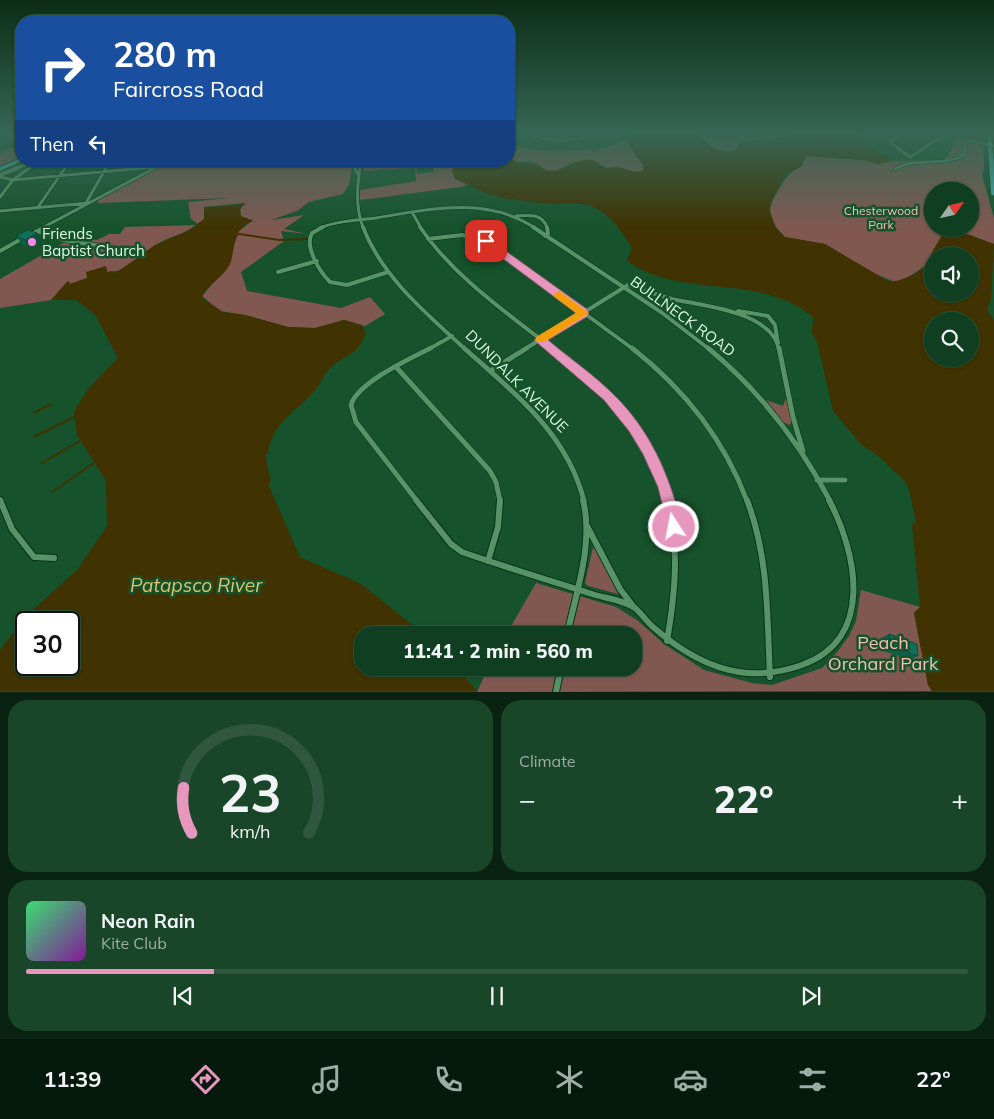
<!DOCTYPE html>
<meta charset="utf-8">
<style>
body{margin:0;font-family:Mulish,sans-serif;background:#194529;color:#f1f3f6;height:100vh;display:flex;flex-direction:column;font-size:19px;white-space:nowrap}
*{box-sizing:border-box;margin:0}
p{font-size:16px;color:#9caea5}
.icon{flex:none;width:28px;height:28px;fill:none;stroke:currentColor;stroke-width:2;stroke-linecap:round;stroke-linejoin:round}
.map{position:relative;height:692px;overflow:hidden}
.side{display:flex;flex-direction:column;gap:8px;padding:8px;background:#092212;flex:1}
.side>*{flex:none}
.banner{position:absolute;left:15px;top:15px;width:500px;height:152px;border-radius:20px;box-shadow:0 1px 4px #0004,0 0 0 1px #30573e;background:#1a4fa0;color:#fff;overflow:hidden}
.needle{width:32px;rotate:56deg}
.tools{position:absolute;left:924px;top:182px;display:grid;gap:10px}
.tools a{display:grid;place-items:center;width:55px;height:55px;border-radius:50%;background:#103e20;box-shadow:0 1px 4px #0004,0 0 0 1px #30573e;font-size:25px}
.speed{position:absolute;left:15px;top:611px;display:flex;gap:10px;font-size:25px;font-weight:700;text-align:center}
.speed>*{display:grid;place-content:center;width:65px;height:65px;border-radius:50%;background:#103e20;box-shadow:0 1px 4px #0004,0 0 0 1px #30573e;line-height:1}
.speed .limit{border:2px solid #111;border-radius:8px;background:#fff;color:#111}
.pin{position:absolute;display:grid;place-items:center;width:42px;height:42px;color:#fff;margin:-21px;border-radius:10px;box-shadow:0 2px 8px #0006}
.me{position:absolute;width:55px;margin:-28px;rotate:349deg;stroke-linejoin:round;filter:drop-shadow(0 0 4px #0008)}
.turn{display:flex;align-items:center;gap:18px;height:105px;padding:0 15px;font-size:22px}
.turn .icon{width:65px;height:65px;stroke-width:2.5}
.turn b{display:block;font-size:35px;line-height:42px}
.then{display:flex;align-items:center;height:48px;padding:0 15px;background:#0003;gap:10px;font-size:19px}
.big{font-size:38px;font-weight:800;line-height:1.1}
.side .tile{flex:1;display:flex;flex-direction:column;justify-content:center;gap:8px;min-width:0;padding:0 18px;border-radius:20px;background:#194529}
.side .dial{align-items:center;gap:0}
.dial svg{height:130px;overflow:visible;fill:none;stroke:#30573e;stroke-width:7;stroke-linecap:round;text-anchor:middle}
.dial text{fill:#f1f3f6;stroke:none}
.song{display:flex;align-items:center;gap:15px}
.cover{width:60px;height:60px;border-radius:8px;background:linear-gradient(135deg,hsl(140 70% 55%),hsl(290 70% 35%))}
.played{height:5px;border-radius:2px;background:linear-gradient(90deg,#e797bd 20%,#30573e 20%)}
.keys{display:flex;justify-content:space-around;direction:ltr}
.heat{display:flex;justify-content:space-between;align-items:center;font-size:28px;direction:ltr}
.side .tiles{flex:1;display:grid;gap:8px;grid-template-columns:1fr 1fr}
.tile:last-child{grid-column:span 2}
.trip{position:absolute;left:354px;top:626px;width:288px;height:50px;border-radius:20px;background:#103e20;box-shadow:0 1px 4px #0004,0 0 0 1px #30573e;font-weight:800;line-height:50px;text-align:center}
.dock{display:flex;height:80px;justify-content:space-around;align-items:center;background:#06190d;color:#9caea5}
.dock .icon{width:35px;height:35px}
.dock .selected{color:#e797bd}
.dock b{font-size:22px;color:#f1f3f6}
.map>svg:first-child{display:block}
</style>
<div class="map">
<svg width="994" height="692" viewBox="0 0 994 692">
<rect width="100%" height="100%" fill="#16522b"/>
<path fill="#145b2e" d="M0,132H21V148L0,153Z"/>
<path fill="#815850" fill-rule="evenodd" d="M698,132H789L790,135L759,142H739L737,150C720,156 706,146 698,132Z
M968,132H983L984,169L982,175L994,218V244C977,238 956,227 938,231L942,235L930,256L932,261L910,276L895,282L871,272L825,244L785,237C767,219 766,210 779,189C786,178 788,173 801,167L806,156L864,160L878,164L891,161L943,160L949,154L956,139L968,136ZM932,191H970V229H932Z
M625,140L644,166L643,171C630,174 619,165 606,168C592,158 581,159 566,166C562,167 560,170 556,171C545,172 540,164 531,162C520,161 521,164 509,158V142C533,153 564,151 590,149L593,152Z
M13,148H21V157L0,166V153Z
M170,161L353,162L349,185L343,194L309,202L297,211L271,220L304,215L284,229L307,234L281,231L284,241L241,272L247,291L341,308L370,297L385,314L365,326L344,320L315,328L288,327L245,315L220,311L202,296L222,273L231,256L238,232L253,220L241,217L240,210L245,203L204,207V219L198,224L191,219L188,202L228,198L99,203L97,201Z
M364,161H416L417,174L434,172L432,161H459L454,166L455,179L468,184L461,187L360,200V190L416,181L415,168L363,171Z
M196,225C183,235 167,237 154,246C139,255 126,273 107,272L106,267L88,278L70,284L67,282L51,300L0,308V279L70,239L97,240L109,234H120L125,227Z
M786,398L792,422L789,425L783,422L766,400L783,406Z
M593,547L598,553L622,595L588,586L585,583Z
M536,583L616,607L637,620L664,644L704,670L752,683L772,685L822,668L838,651L849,636L856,621L861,590L920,607L914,613L928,685L932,691L477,692L488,668H632V635H506Z"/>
<path fill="#403201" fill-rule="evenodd" d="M639,132H698C707,146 720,156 737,150L739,142L788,136L790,135L789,132H857L862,143L890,158L891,161L878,164L864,160L806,156L801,167L786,174L772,199L769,209L776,228L785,237L825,244L888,281C904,283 920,271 932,262L930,256L942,235L938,231C957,227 976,238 994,244L991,300L987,310L994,320V691H932L928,685L914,613L920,607L912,524H916L909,489L904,480L877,455L861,444L833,411L817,341L811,332L814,318C762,272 681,300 627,261L632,247C611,216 599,199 559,204C550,205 520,200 509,199C490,197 472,186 455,179L452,171L459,161H509V158L519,163H536C540,165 540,168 545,170C561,175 575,157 592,160C597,161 601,167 606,168C609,168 613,167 617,167C627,168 633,174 643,171L644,166L625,140ZM970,256V294H932V256ZM970,321V359H932V321Z
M246,203L240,208L241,216L253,221L246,224L238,232L239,234C232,242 234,255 230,264C224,277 207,284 202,298L223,312L245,315L288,327L315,328L344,320L362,325L366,333C358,355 347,354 331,367C324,373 322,382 316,389C296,413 272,421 268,454L265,455L271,481L268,484L300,557L361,584L425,635H362V668H456L477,691H0V650L26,616L77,570L107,526L106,481L77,435L74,411L88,389L118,358L96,316L77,300H51L67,282L69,281L70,284L87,278L86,272L106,266L107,272L112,271L116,273L155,245L188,231L204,219V207L231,206ZM26,622H69V665H26Z"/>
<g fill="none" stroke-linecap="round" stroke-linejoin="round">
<path stroke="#403201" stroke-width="2" d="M239,234L279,240L306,239
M34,413L51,404
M34,437L74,417
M42,463L80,441
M52,492L94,463"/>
<g stroke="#063518" stroke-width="4">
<path id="minor-far3" d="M519,132C547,143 575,143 603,132
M906,132L890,142L910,157L949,132
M966,142L974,141L994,146
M357,161L355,170L357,173
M361,161C357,185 355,205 363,228
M895,169C916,156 942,168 964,155L966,142
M0,177L13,180L155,167
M0,197L13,180L39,161
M86,203L110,161
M38,207L70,161
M0,211L88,203
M412,212L421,228
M516,216C529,215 543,213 547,228
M42,228L168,161
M320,228C337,221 358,220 376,218C429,209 487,196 535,228"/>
</g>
<g stroke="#063518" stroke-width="5">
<path id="minor-far2" d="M323,227L312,233C304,247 320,272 330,282L347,285L388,272
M363,227C382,277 427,314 465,349
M420,227C454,277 506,312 553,349
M533,227L661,312L709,349
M37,231L63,240L127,250
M30,235L45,227
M545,236L548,234L547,227
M428,239L462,235L486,241L633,349
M0,251L23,238
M278,272L317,261
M738,311L768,316L775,325L778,343
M429,349L452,336
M525,349L628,285C643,290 657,295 672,299C702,306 771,311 779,349"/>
</g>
<g stroke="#063518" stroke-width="6">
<path id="minor-far1" d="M464,348C514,393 567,433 584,501
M551,348C604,389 649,434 667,501
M632,348C683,388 724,439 747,501
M708,348C759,390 799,442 830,501
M779,348L793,417L803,451
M397,368L490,471L496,482L500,501
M490,371L527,348
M817,480H845
M417,501L356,422L351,405C357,383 411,358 431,348"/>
</g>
<g stroke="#063518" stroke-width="8">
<path id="minor" d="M0,500L12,529L34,557L54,558
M416,500L451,544L462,552C505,567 548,580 592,594C604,598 624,600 635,608C641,613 646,621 653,627C677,648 706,667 739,672C760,675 782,672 802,665C875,639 857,553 829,500
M667,500C680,546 675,594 667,641
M747,500C769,558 767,616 770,677
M587,526L620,589L633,606
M488,561L498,527L500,500
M567,635C576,593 594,543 583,500
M556,692L561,668"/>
</g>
<g stroke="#063518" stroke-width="4.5">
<path id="tertiary" d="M0,175L34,161"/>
</g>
<g stroke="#063518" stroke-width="1">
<path id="primary" d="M987,132H991L994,162V196L991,194Z
M19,159H21V161H22L0,171V167Z"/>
</g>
<use href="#minor-far3" stroke="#589267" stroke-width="3"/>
<use href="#minor-far2" stroke="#589267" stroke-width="4"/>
<use href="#minor-far1" stroke="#589267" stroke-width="5"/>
<use href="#minor" stroke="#589267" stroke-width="6"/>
<use href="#tertiary" stroke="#589267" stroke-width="4"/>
<use href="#primary" fill="#47afab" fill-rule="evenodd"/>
</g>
<path fill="#0e5f4c" d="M235,161H260L259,165L237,166Z
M398,161H414V167H399Z
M16,236L42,240L31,247L22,244Z
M889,634L918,656L909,660L881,650L880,639Z"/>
<path fill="#0b4e3e" d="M0,183L3,187L0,190Z
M37,233L42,240L31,247L25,240Z"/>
<path fill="#106f58" stroke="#0b4e3e" d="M28,230L37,233L25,240L16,236Z
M889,634L917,644L918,656L890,646Z"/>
<linearGradient id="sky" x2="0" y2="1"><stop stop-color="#0c2d18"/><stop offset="0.58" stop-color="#366655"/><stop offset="1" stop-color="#366655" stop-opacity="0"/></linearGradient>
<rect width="994" height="229" fill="url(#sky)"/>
<path fill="#e797bd" stroke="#96627b" d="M482,239H489L588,310V316L548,340C569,358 593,374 613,394C651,431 670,476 682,527L679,532L674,534L669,532L658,487L643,454L629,431L604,400L534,340L576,313L482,243Z"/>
<path fill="#f59e0b" d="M559,291L589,313L544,342H536V337L576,313L555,297L553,295Z"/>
<circle fill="#f788eb" stroke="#16522b" stroke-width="2" cx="32" cy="242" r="5"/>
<g text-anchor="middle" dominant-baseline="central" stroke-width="5" stroke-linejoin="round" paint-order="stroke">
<g font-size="12" fill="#f6beb3" stroke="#16522b">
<text x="881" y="210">Chesterwood<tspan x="881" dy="14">Park</tspan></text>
</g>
<g font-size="15" fill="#dcfae2" stroke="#16522b" text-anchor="start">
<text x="42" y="233">Friends<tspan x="42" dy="17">Baptist Church</tspan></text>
</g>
<g font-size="15" fill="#dcfae2" stroke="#16522b">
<text transform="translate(683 316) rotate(36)">BULLNECK ROAD</text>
<text transform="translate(517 381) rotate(45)">DUNDALK AVENUE</text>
</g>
<g font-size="18" fill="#f6beb3" stroke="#16522b">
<text x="883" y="642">Peach<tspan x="883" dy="21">Orchard Park</tspan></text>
</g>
<g font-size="19" font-style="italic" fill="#dfc26b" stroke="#16522b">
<text x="196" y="585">Patapsco River</text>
</g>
</g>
</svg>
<div class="tools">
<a><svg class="needle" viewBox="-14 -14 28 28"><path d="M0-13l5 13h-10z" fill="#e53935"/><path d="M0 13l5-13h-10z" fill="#9caea5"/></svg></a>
<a><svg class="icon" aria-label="sound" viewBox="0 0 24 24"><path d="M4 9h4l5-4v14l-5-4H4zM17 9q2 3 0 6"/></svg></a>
<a><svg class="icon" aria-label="search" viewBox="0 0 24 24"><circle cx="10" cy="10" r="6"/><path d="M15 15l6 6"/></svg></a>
</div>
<div class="speed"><div class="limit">30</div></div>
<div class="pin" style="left:486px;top:241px;background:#d93025"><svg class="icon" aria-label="arrive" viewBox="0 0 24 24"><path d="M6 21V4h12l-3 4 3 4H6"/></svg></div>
<svg class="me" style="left:674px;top:527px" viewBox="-20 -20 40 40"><circle r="17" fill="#e797bd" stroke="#fff" stroke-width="3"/><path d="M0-11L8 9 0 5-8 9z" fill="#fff"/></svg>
<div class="trip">11:41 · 2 min · 560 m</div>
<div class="banner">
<div class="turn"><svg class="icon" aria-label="right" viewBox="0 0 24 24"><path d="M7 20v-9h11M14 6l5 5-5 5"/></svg><div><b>280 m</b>Faircross Road</div></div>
<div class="then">Then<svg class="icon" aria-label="left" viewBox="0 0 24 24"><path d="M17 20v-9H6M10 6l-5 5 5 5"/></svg></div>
</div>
</div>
<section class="side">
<div class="tiles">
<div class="tile dial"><svg viewBox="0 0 100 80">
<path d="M14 69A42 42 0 1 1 86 69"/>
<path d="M14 69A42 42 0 0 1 9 41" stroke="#e797bd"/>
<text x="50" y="56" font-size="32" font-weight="700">23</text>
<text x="50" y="72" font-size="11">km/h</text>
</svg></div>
<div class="tile"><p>Climate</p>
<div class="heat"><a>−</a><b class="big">22°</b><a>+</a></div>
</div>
<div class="tile">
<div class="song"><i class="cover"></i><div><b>Neon Rain</b><p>Kite Club</p></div></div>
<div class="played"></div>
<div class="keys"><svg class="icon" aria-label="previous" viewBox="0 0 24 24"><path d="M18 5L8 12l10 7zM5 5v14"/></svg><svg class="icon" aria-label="pause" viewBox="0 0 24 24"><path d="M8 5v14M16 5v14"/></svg><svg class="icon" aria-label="next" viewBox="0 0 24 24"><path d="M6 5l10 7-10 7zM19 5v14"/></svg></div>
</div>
</div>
</section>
<nav class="dock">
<b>11:39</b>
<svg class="icon selected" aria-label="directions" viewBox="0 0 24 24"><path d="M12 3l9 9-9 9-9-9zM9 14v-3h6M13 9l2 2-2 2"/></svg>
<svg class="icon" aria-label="music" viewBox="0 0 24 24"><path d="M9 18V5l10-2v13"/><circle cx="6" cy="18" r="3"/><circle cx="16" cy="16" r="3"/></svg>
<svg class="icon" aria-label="phone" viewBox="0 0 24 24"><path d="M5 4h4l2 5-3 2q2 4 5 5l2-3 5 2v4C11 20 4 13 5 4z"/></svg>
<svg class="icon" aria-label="climate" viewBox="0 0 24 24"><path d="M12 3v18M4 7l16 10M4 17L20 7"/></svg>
<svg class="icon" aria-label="car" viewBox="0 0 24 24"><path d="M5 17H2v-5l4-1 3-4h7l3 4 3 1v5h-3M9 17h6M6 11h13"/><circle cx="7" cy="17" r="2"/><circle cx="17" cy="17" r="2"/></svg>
<svg class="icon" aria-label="filters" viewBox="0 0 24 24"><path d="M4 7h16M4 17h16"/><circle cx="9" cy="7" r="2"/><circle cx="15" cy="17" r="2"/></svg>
<b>22°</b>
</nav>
